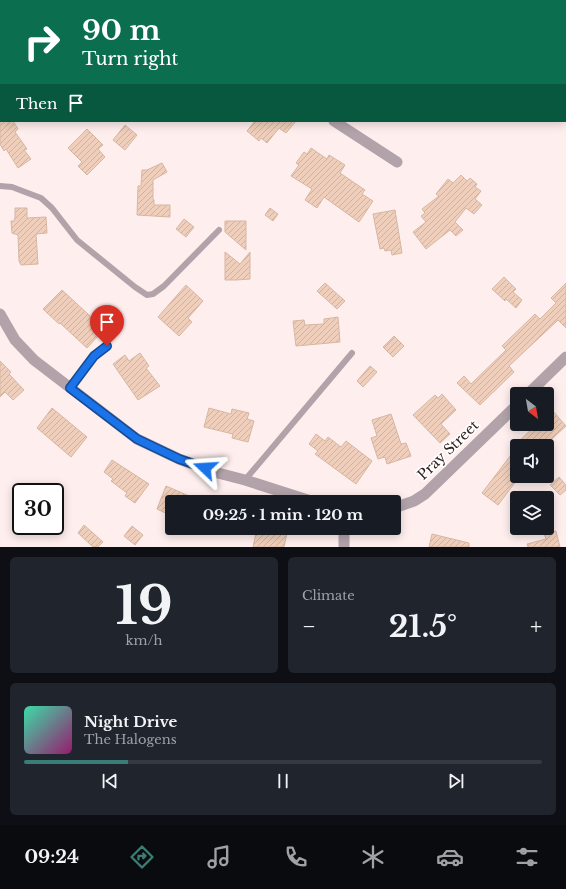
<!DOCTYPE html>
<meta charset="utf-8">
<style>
body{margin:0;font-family:"Libre Baskerville",serif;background:#20242c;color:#f1f3f6;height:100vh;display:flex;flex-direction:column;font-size:15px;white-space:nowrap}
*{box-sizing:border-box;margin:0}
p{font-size:13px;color:#9ea1a6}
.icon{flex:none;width:22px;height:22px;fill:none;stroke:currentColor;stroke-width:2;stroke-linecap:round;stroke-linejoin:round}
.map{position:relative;height:547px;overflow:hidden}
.panel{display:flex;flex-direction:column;gap:10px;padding:10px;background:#0d0f14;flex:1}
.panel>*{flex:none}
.banner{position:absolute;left:0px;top:0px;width:566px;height:122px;box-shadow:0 2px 10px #0003;background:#0b6e4f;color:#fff;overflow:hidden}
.needle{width:26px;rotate:149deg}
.tools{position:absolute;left:510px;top:387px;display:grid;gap:8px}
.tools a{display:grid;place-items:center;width:44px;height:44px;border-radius:4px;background:#171b24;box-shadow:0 2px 10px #0003;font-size:20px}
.speed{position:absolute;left:12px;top:483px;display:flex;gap:8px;font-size:20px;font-weight:700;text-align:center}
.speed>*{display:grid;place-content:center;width:52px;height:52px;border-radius:50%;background:#171b24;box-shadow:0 2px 10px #0003;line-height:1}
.speed .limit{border:2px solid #111;border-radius:6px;background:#fff;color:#111}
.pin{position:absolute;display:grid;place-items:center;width:34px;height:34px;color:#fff;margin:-41px -17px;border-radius:50% 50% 50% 0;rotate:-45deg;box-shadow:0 0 4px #0007}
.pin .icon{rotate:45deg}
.me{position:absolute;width:44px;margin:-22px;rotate:290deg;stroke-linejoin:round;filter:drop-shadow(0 0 3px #0008)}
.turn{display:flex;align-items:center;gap:14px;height:84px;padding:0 16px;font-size:18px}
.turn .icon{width:52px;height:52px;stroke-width:2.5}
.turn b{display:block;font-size:28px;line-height:34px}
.then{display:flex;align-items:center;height:38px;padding:0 16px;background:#0003;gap:8px;font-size:15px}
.big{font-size:30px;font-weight:700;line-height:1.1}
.panel .widget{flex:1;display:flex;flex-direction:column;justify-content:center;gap:6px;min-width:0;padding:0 14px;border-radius:6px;background:#20242c}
.panel .dial{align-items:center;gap:0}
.dial b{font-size:52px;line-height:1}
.song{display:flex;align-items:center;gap:12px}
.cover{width:48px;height:48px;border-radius:6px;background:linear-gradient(135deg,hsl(160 70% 55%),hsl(320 70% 35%))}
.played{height:4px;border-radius:2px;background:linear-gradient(90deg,#387e76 20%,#363941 20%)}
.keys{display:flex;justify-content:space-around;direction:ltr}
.heat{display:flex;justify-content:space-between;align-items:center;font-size:22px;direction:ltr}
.panel .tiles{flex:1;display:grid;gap:10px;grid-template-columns:1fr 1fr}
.widget:last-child{grid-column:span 2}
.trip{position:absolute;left:165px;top:495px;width:236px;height:40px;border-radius:4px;background:#171b24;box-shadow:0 2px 10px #0003;font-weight:700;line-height:40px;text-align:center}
.menu{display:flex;height:64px;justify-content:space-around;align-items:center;background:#090b0e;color:#9ea1a6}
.menu .icon{width:28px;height:28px}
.menu .active{color:#387e76}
.menu b{font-size:18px;color:#f1f3f6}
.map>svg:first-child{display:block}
</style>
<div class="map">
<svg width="566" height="547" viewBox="0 0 566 547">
<defs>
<pattern id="building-hatch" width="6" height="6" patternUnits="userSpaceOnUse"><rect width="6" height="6" fill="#efcfbb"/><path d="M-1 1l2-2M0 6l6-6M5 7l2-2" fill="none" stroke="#ceb2a1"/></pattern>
</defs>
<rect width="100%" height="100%" fill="#feeeed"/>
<path fill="url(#building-hatch)" stroke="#d6b7a3" d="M0,121H13L18,129L15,132L27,149L24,150L31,159L18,168L6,149L4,151L0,144Z
M255,121H296L286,133L279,128L267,143L261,138L259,141L247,131Z
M125,125L137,135L125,150L113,140Z
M87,129L103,145L98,149L105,157L87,175L78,166L82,162L68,148Z
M311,148L327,159L329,155L345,165L340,173L365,190L362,194L373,201L359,222L324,197L317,208L305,200L312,189L291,176L299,165L296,163L304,152L307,154Z
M162,163L167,172L153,180V199L154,200V205H170V217L137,215L138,186H141L142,170H147Z
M461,175L467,181L470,178L477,184L475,187L481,191L475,199L482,205L474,214L466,208L455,222L463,230L456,236L450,230L426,249L413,232L426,222L421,216L425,213L422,209L439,196L436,194L448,179L453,183Z
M15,208H27V218L46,217L47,233L36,234L38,264L21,265L19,261L18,235L12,233L11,221H14L15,218Z
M270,208L278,214L273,221L265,215Z
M395,210L402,253L392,255L391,250L385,251L384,248L380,249L373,214Z
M184,219L194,227L186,237L176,229Z
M225,221H246V250L225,232Z
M225,252L240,264L250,252V279L236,280H225Z
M504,277L516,289L513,292L522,300L516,308L506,299L505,301L492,289Z
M325,283L345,301L337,309L317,291Z
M566,283V328L558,320L509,366L514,372L480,405L457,383L464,376L471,384L506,350L502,346L535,314L540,319L556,303L551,298Z
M186,285L203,301L188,318L192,322L179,336L158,317Z
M62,290L103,328L98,334L99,335L87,348L60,323L59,324L43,309Z
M338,317L340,342L296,346L293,321L304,320L305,325L324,324V319Z
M394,336L404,346L393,357L383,347Z
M140,353L149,366L146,368L160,386L138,400L113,364L125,355L129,361Z
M0,361L11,372L9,374L24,390L13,400L5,392L0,397Z
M370,366L377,372L363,387L357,381Z
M442,394L456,410L441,424L450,434L440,443L413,415L435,395L438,398Z
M52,408L87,437L71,457L37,428Z
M209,408L231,414L232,409L249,413L247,419L254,421L248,442L232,438L233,434L204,427Z
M552,410L566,426L544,446H514L537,424H547V415Z
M391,414L401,444L406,443L411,456L387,464L385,457L378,459L371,438L377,436L372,420Z
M316,434L325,441L328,437L341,447L346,441L372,461L356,484L315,454L318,451L309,444Z
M517,447V480L498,505L482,493Z
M112,460L149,484L135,503L125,496L127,493L111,481L113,479L104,472Z
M559,477L566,485V490L560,495L550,485Z
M166,486L203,502H172V516L157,509Z
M84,525L103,542L98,547H93L78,533Z
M132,526L143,535L135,545L124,536Z
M257,528H265L287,533L284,547H253Z
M556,531L560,547H528L527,544L546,539L544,533Z
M432,534L469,543V547H429Z"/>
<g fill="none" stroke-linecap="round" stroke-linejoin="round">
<path stroke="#b2a3aa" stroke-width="6" d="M0,0L1,1
M0,186L12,187L41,198L52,208L77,240L135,287L147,295L153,294L164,286L219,230
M70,388L94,356L107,346
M245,480L352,353"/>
<path stroke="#b2a3aa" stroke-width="11" d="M286,1V0
M334,121L397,162
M0,314L15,340L34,360L137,439L179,459L218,473L245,480L314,502
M528,394L566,357
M394,508L414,501L425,494L517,405
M344,528V547"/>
<path stroke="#b2a3aa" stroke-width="11" d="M423,0L426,1
M565,41H566"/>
</g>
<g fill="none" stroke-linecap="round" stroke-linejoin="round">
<g stroke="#114b97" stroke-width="10">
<path id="route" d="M107,346L94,356L70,388L137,439L179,459L205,468"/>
</g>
<use href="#route" stroke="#1a73e8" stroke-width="7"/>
</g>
<g text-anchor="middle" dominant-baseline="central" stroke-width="3.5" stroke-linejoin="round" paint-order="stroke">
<g font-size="14" fill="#342524" stroke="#fff">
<text transform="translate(448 450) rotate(-44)">Pray Street</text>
</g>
</g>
</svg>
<div class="tools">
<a><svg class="needle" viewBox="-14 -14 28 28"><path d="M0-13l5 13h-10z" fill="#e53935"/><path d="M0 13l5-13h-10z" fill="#9ea1a6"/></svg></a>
<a><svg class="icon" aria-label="sound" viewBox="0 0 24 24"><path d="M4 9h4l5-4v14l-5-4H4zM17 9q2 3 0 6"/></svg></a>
<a><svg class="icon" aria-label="layers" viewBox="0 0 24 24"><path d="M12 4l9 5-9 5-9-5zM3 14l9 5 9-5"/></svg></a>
</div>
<div class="speed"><div class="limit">30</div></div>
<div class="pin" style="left:107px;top:346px;background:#d93025"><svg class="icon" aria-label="arrive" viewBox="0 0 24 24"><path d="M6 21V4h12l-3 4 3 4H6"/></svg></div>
<svg class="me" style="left:205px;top:468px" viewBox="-20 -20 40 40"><path d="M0-17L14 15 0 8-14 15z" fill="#1a73e8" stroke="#fff" stroke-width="4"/></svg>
<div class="trip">09:25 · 1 min · 120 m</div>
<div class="banner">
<div class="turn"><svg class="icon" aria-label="right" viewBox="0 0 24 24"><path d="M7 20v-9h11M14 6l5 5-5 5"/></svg><div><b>90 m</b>Turn right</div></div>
<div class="then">Then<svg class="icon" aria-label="arrive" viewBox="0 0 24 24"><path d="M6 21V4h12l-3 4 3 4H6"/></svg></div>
</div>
</div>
<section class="panel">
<div class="tiles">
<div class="widget dial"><b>19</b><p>km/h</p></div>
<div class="widget"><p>Climate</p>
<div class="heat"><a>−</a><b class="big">21.5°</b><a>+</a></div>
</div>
<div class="widget">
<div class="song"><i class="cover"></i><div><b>Night Drive</b><p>The Halogens</p></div></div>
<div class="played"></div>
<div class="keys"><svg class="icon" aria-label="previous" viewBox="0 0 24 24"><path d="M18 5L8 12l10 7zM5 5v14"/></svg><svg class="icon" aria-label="pause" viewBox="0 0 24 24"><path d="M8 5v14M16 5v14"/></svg><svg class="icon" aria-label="next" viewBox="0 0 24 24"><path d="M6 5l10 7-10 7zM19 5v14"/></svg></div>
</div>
</div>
</section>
<nav class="menu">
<b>09:24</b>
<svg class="icon active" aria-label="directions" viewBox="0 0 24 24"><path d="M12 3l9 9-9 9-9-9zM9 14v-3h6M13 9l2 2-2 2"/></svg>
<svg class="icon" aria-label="music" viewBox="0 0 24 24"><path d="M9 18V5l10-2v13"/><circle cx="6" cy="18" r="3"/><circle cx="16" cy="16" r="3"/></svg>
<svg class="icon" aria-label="phone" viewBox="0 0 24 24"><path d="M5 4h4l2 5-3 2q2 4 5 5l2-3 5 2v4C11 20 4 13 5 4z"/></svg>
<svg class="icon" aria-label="climate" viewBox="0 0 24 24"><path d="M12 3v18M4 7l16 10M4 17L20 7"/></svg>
<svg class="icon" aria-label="car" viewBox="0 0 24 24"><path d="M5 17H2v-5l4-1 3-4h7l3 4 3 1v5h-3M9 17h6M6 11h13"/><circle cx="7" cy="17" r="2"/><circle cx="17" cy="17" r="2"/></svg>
<svg class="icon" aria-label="filters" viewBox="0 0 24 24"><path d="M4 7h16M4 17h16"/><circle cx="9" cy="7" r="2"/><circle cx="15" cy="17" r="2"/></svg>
</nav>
